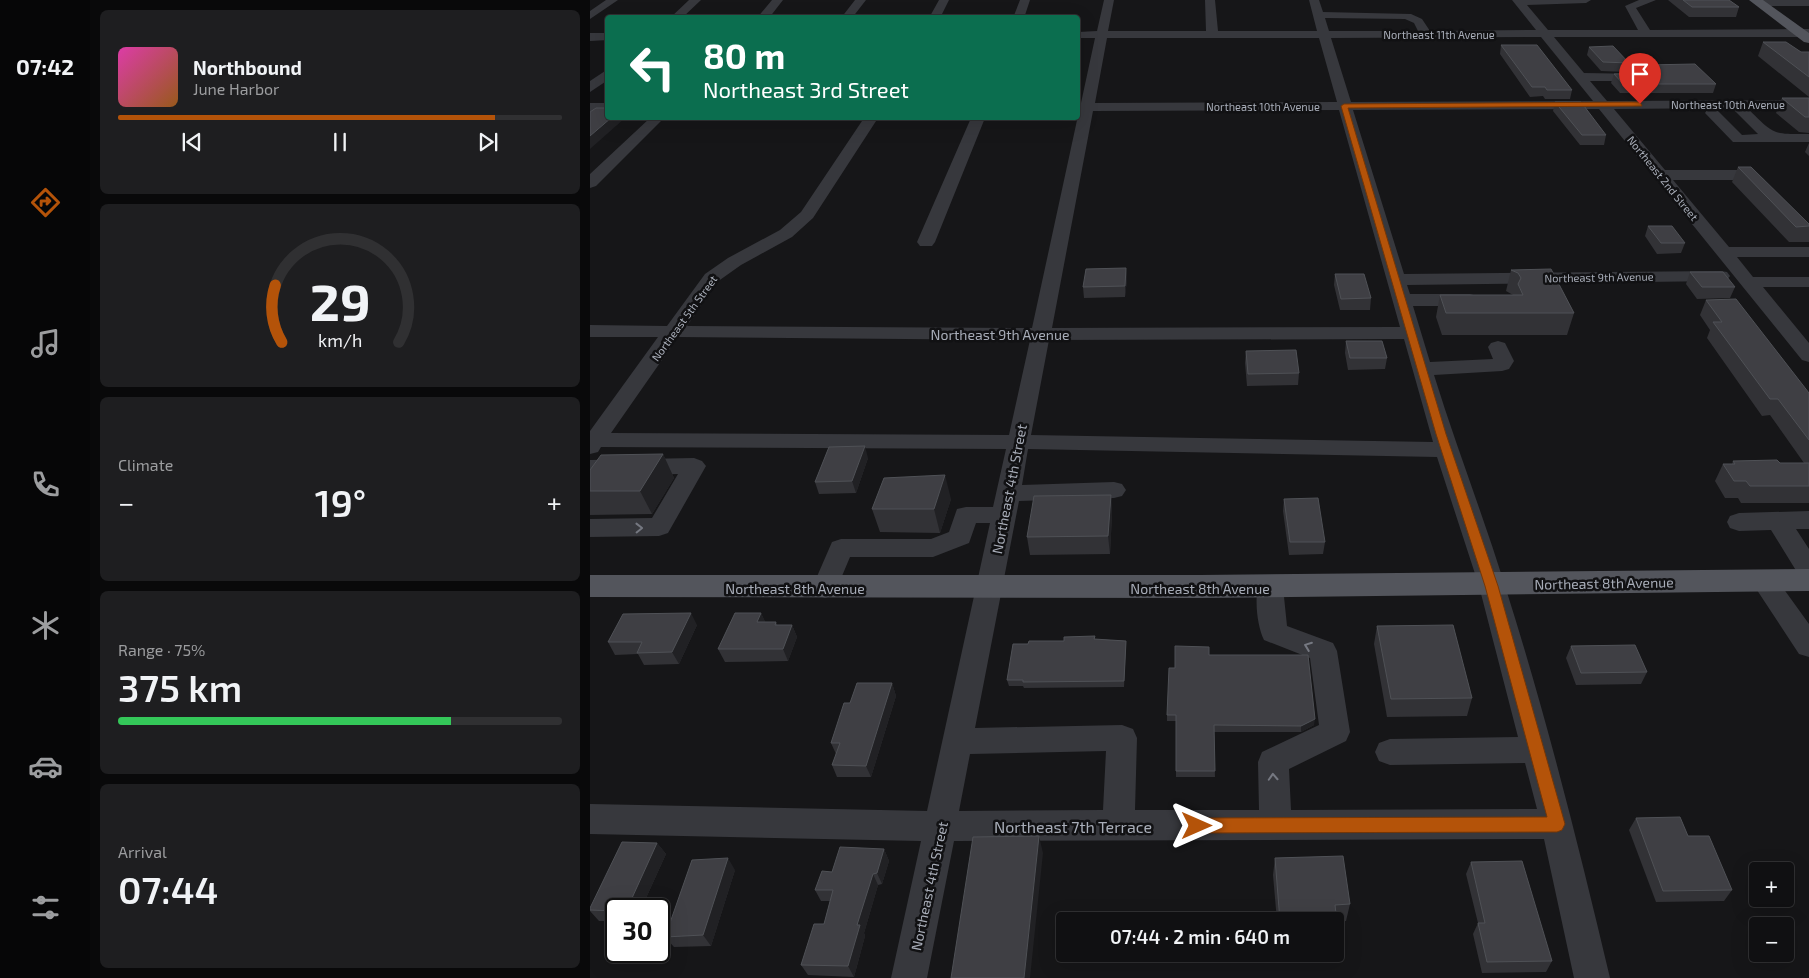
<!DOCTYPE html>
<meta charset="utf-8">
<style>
body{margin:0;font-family:"Exo 2",sans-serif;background:#1e1e20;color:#f1f3f6;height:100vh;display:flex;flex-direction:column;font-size:19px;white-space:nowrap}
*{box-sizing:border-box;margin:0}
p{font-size:16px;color:#9c9d9f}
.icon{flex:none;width:28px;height:28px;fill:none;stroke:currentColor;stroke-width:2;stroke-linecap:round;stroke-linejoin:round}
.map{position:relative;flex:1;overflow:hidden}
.drawer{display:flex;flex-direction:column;gap:10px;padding:10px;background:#09090a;width:500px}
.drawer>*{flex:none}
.banner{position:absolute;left:15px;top:15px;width:475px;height:105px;border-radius:5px;box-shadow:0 5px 20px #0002,0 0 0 1px #303032;background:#0b6e4f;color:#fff;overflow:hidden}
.controls{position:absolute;left:1159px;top:862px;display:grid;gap:10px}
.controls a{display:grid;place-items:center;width:45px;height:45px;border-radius:5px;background:#101012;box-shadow:0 5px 20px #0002,0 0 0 1px #303032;font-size:25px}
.speed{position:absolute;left:15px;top:898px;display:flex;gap:10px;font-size:25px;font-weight:700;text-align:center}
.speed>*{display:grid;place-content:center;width:65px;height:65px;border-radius:50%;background:#101012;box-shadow:0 5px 20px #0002,0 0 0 1px #303032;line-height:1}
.speed .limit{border:2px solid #111;border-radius:8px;background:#fff;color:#111}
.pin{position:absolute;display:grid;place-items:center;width:42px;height:42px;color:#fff;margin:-51px -21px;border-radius:50% 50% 50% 0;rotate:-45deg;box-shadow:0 0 5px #0007}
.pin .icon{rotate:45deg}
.me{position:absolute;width:55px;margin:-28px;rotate:90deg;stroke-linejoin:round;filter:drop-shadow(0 0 4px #0008)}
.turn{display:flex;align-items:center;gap:18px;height:105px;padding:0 15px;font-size:22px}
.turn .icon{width:65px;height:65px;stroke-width:2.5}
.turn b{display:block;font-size:35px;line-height:42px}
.big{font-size:38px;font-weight:600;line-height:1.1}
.drawer .card{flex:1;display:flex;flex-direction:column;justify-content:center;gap:8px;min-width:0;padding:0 18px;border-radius:8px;background:#1e1e20}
.drawer .dial{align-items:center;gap:0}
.dial svg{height:130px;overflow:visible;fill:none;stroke:#303032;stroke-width:7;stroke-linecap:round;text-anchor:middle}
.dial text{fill:#f1f3f6;stroke:none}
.song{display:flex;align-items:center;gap:15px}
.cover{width:60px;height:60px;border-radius:8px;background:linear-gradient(135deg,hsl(320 70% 55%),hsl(30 70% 35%))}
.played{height:5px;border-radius:2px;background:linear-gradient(90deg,#b45309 85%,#303032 85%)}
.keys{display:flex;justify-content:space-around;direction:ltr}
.heat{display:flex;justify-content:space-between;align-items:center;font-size:28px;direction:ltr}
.charge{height:8px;border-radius:4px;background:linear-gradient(90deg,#34c759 75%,#303032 0)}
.trip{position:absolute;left:466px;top:912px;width:288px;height:50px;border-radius:5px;background:#101012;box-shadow:0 5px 20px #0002,0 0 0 1px #303032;font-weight:600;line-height:50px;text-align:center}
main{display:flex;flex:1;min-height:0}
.tab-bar{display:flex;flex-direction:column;width:90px;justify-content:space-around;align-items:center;background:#060607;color:#9c9d9f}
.tab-bar .icon{width:35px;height:35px}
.tab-bar .on{color:#b45309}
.tab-bar b{font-size:22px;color:#f1f3f6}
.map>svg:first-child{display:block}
</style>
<main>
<nav class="tab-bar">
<b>07:42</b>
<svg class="icon on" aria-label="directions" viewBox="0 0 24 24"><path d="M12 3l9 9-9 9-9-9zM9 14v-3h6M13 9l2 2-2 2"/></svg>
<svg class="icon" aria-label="music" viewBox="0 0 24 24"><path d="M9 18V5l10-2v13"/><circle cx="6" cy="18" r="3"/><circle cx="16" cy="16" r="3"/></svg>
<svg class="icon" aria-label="phone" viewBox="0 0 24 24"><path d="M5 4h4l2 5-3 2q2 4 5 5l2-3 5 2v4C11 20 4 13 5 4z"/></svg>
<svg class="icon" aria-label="climate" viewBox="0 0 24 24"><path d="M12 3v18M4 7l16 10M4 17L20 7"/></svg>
<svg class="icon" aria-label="car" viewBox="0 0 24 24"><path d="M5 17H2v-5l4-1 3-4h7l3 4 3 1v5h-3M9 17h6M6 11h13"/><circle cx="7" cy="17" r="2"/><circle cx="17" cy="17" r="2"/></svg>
<svg class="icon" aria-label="filters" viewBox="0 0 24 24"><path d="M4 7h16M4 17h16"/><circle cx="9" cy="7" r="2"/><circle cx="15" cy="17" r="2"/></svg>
</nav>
<section class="drawer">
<div class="card">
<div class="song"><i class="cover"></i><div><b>Northbound</b><p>June Harbor</p></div></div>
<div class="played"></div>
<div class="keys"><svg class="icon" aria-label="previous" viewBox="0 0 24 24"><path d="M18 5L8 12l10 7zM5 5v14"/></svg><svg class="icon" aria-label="pause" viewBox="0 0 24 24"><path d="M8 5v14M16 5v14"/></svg><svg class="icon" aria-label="next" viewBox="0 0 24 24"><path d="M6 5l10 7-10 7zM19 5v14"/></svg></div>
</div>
<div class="card dial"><svg viewBox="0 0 100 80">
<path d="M14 69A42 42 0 1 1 86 69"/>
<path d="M14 69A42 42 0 0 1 10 34" stroke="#b45309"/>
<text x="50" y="56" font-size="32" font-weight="700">29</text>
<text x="50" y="72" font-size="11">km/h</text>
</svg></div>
<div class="card"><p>Climate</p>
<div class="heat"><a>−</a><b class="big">19°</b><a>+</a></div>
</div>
<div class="card"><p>Range · 75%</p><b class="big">375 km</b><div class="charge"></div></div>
<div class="card"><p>Arrival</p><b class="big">07:44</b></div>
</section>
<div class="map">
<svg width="1219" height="978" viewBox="0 0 1219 978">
<rect width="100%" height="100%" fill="#161618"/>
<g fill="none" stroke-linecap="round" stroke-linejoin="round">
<path fill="#37383d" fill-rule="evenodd" d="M16,0H28L0,19V11Z
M99,0H111L92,18H80Z
M182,0H193L179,18H167Z
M265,0H276L262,18H251Z
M349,0H359L350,18H339Z
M430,0H440L434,18H423Z
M514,0H524L518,31H616L615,0H625L628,31H727L719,0H729L733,12L821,14L832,19L840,31L946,30L922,0H1001L996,3L937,5L958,30H1048L1035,6L1049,0H1066L1046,8L1060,30L1219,29V37H964L994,73L1052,74L1053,77L1052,80L1047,81H1000L1017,101L1219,100V108H1157C1185,135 1181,134 1219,134V142H1143L1115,113L1117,110H1127L1152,135L1168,134L1142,108L1024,109L1075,170H1160C1168,172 1175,180 1180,187L1172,192L1166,190L1156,180H1083L1139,247H1219V257H1147L1163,277H1219V287H1173L1219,343V362L1212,360L1009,109L763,110L814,274L1131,271L1137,272L1140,276L1137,280L1131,281L817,285L820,294H880L887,296L889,300L887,304L880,306H823L840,362L903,359L898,347L901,343L908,341L915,343L924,361L919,369L912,371L844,375C866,446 893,515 915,586C956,715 989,847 1020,978H984L954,839L364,841L337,978H301L331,841L0,834V804L337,811L400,523H386L379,543L343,557H260L244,595L235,598L226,595L222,588L242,542L251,539H341L359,532L367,509L376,507H403L416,449L11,447L8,452L0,454V431L68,337H0V325L77,326L115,274L138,258L190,230L211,212L274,118H288L223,218L202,237L151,265L127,282L97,326L442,328L489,111H488V103H491L505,38H488V32L507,31ZM735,18L815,19L824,23L828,31H739ZM951,37L1003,101L761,102L741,38ZM517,38H729L747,102L505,103ZM749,110L810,327L462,328L503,111ZM88,337L440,340L419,435L21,433ZM814,339L843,442L441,435L459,340ZM438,449L847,457L889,586L928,737L800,739L789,743L785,752L789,761L800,765L935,763L947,809L701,810L699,769L756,741L760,732L747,651L743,643L697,626L693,587L689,580L680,577L671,580C663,594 667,626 674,640L720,658L729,725L672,752L668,762L669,810H545L547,738L543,729L532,725L385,728L429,501L524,498L532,496L536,490L532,484L524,482L432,485ZM516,751L513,810L369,811L380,754Z
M1219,0V6H1169L1164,3L1168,0Z
M0,33H18V40L0,41Z
M18,69V80L0,92V81Z
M0,103H18V111H0Z
M60,118H74L6,186L0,188V174Z
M381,118H395L345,242L342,246H330L327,242Z
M104,458L112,461L116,466L78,533L69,536L0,537V519L62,518L88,474L0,476V460Z
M1219,511V529H1206L1219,549V579L1210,577L1181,530L1149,531L1140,528L1137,522L1140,516L1149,513Z
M1174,571L1183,574L1219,624V657L1209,654L1161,581L1165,574Z"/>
<path fill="#53555c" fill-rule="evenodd" d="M1159,0H1173L1219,33V43L1214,42Z
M1219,569V591L610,598L0,597V575H610Z"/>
</g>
<path fill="#323236" d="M1078,0H1139L1149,7L1146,17H1099Z
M1173,42L1211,52H1219V97L1168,56Z
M911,45L982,90L980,99H955L953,96L940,97L910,54Z
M999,47L1039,63L1037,72L1011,71L997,55Z
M1056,65L1126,84L1123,93H1030L1021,83L1024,74L1054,73Z
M1192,98H1219V133L1209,132L1186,113Z
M965,102L1016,135L1014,145H990L963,111Z
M1219,143V156L1215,152Z
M1148,167L1219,224V242H1199L1142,182Z
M1058,226L1095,243L1091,253L1067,254L1055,236Z
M536,268L537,279L535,297L494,298L493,287Z
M961,269L984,313L977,335H852L846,317L850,295H923L916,291L921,270Z
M1100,272L1145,287L1140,298L1107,299L1096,284Z
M745,274L781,298L780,310H750L744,285Z
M1116,300L1219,393V503H1151L1148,498H1135L1125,481L1133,464H1142L1143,461L1190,463H1214L1180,415L1172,416L1117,338L1120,330L1110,315Z
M756,341L797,358L795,369L758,370L755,353Z
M656,351L709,373L708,385L657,386L655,363Z
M73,454L84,478L62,514L0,515V470Z
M278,458L266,493L229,494L225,482Z
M521,495L522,514L520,554L440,555L437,537Z
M361,499L350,533L290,532L282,509Z
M694,499L735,542L733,554L699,555L693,511Z
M171,613L175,622H186L187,625H202L207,637L198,661L135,662L128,649Z
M107,625L89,664L54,665L48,654L25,655L18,642Z
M787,626L882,698L877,716L797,717L784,644Z
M505,636V639L536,641V647L534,687L434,688L433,686H419L417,680L438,644L474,641Z
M981,646L1057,672L1051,684L986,685L976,658Z
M619,655L724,725L711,732H624L625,777H586V721H577V715L585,668Z
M302,683L306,696L281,777H247L242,765L246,754L241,743L260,703Z
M1046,818L1098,836L1142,890L1134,901L1066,902L1039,830Z
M67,843L76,854L51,909H26V921H9L0,911V908Z
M294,849L299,861L292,884L288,885L274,933L275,936L264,977L218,975L211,965L234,924L240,901H231L225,890Z
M685,858L760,904L756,921H747L749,939L746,955L690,957V954H745V921H687L683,875Z
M881,862L962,961L956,972L892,973L883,934L888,923L876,874Z
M145,870L121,946L84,947L75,937Z"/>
<path fill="#212124" d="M21,118H35L0,149V136Z
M536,268L537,279L535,297V286Z
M275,446L278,458L266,493L262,481Z
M73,454L84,478L62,514L50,491Z
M355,475L361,499L350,533L344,509Z
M521,495L522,514L520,554L518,536Z
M101,613L107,625L89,664L82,652Z
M171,613L177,625L167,622Z
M202,625L207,637L198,661L193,649Z
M302,683L306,696L281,777L276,766Z
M725,719L724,725L711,732V726Z
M449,836L453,853L440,978H434Z
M67,843L76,854L51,909H37Z
M294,849L299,861L292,884L287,873Z
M138,858L145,870L121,946L113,935Z
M283,874L288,885L274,933L275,936L264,977L258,966L267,925Z"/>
<path fill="#3f3f44" stroke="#4f5156" d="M1093,0H1139L1149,7H1102Z
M1173,42H1196L1211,52H1219V77Z
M911,45H947L982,90H957L955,87H942Z
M1023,46L1039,63L1013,62L999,47Z
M1105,64L1126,84H1033L1024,74L1055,73L1056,65Z
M1192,98H1219V117H1215Z
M965,102H991L1016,135H992Z
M6,108H18V118H21L0,136V112Z
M1148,167H1161L1219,224V226L1206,227Z
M1058,226H1082L1095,243H1071Z
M536,268L535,286L493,287L496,269Z
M961,269L984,313H856L850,295H933L928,284L931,278L928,273L921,270Z
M1100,272H1133L1145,287H1112Z
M745,274H774L781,298L751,299Z
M1146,299L1219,393V440L1188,399H1180L1123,322H1132L1116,300Z
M756,341H792L797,358H760Z
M706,350L709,373L658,374L656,351Z
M275,446L262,481L225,482L239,447Z
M73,454L50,491H0V470L11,455Z
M1187,460L1190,463H1219V486H1160L1156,481H1144L1133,464H1145L1143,461Z
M355,475L344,509H282L294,478Z
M521,495L518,536L437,537L444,496Z
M728,498L735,542H700L694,499Z
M101,613L82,652L47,653L52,642H18L33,614Z
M145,613H171L167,622H186L185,625H202L193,649H128Z
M863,625L882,698L801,699L787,626Z
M505,636L504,639L536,641L534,681L433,682V680H417L423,644H438L439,641H474V637Z
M1045,645L1057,672L991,673L981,646Z
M585,646L619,647V655H718L725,719L711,726L624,725L625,771H586V715H577L579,668H585Z
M267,683H302L276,766L242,765L250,743H241L254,703H260Z
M1090,817L1098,836H1119L1142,890L1073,891L1046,818Z
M449,836L434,978H361L383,837Z
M32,842L67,843L37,909H26V911L0,910V908Z
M250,847L294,849L287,873L283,874L267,925H270L258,966L211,965L224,924H234L243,890H225L232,871L242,872Z
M753,856L760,904L745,905L749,939H745V921H690L685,858Z
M138,858L113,935L75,937L102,860Z
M932,861L962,961L897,962L888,923H895L881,862Z"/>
<defs><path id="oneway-chevron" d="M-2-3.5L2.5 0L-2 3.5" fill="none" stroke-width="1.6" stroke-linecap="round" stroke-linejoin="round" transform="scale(1.25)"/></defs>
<g stroke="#757881">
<use href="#oneway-chevron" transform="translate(49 528) rotate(-1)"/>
<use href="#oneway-chevron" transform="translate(718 646) rotate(-159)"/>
<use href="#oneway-chevron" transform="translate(683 777) rotate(-93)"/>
</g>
<path fill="#b45309" stroke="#753606" d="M1050,102L1052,106L758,108L856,434L908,586L975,824L972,830L967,832L607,833L601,831L599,826L601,820L607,818L957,817L895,586L846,434L751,106L754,104Z"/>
<g text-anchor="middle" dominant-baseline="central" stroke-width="5" stroke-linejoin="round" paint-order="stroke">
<g font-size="11" fill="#a8adb8" stroke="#111113">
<text x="849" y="34">Northeast 11th Avenue</text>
<text x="1138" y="104">Northeast 10th Avenue</text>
<text x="673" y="106">Northeast 10th Avenue</text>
<text transform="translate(1073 178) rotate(51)">Northeast 2nd Street</text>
<text transform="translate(1009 277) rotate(-1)">Northeast 9th Avenue</text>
<text transform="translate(94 318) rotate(-54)">Northeast 5th Street</text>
</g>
<g font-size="14" fill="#a8adb8" stroke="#111113">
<text x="410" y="334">Northeast 9th Avenue</text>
<text transform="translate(419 489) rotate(-79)">Northeast 4th Street</text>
<text transform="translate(1014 583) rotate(-1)">Northeast 8th Avenue</text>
<text x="205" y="588">Northeast 8th Avenue</text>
<text x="610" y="588">Northeast 8th Avenue</text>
<text transform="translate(339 886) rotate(-78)">Northeast 4th Street</text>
</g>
<g font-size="16" fill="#a8adb8" stroke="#111113">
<text x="483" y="826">Northeast 7th Terrace</text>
</g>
</g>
</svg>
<div class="controls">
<a>+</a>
<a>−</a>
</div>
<div class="speed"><div class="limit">30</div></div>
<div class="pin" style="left:1050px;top:104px;background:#d93025"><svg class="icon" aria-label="arrive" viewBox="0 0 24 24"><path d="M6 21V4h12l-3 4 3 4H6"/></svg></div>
<svg class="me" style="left:607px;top:826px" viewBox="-20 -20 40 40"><path d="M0-17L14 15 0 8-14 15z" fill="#b45309" stroke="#fff" stroke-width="4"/></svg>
<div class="trip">07:44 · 2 min · 640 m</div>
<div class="banner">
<div class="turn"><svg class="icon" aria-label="left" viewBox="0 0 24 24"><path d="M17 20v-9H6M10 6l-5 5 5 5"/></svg><div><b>80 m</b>Northeast 3rd Street</div></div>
</div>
</div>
</main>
